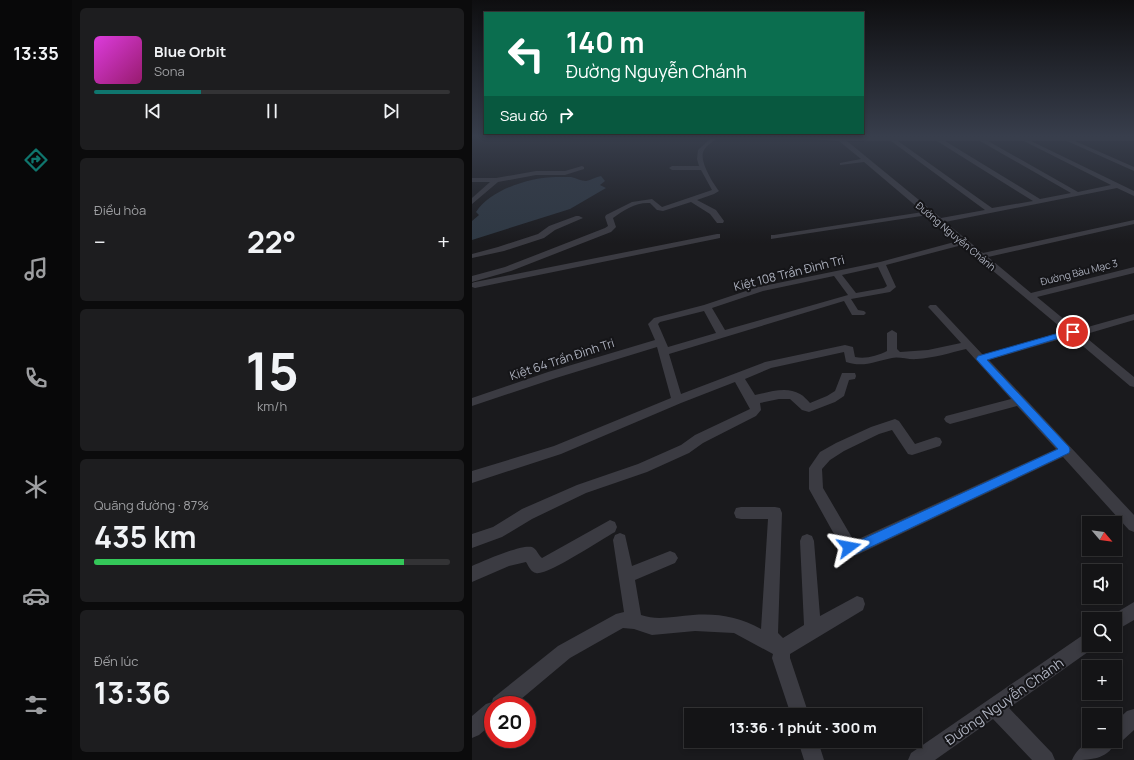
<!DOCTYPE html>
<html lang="vi">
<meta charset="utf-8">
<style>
body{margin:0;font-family:Manrope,sans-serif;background:#1d1d1f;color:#f1f3f6;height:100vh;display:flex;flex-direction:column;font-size:15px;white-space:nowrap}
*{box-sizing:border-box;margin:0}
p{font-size:13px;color:#9d9ea1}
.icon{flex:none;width:22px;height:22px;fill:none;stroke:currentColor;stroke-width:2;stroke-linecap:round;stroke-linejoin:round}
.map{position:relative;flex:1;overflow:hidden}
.panel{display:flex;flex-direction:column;gap:8px;padding:8px;background:#0b0b0c;width:400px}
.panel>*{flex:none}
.banner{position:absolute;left:12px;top:12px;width:380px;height:122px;border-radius:0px;box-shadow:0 2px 6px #0003,0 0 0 1px #333335;background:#0b6e4f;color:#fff;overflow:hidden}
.needle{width:26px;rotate:119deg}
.controls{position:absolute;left:610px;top:516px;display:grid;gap:8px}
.controls a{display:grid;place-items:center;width:40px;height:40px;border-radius:0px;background:#141416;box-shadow:0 2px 6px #0003,0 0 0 1px #333335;font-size:20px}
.speed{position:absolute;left:12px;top:696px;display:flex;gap:8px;font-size:20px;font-weight:700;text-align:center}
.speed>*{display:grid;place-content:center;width:52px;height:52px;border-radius:50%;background:#141416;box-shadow:0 2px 6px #0003,0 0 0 1px #333335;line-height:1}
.speed .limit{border:6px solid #d22;background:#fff;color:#111}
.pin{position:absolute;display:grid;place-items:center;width:34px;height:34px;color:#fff;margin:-17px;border:2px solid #fff;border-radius:50%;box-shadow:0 1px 4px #0007}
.me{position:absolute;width:44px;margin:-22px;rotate:77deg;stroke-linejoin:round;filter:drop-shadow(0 0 3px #0008)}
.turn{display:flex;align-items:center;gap:14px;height:84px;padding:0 16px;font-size:18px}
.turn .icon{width:52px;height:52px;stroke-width:2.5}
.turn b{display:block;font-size:28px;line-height:34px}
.then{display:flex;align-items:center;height:38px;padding:0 16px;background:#0003;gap:8px;font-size:15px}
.big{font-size:30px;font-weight:700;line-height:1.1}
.panel .tile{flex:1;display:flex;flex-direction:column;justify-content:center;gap:6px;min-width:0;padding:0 14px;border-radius:6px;background:#1d1d1f}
.panel .dial{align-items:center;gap:0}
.dial b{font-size:52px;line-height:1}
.song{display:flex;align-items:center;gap:12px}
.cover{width:48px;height:48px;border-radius:6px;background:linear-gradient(135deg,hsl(300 70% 55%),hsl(320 70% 35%))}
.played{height:4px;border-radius:2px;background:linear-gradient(90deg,#0f766e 30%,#333335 30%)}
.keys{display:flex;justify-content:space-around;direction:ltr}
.heat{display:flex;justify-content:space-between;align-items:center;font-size:22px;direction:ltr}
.charge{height:6px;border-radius:3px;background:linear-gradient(90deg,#34c759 87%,#333335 0)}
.trip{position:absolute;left:212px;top:708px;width:238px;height:40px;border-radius:0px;background:#141416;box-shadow:0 2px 6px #0003,0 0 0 1px #333335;font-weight:700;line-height:40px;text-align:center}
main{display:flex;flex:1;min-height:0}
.tab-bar{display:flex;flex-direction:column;width:72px;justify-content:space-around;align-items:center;background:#080809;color:#9d9ea1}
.tab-bar .icon{width:28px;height:28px}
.tab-bar .selected{color:#0f766e}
.tab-bar b{font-size:18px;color:#f1f3f6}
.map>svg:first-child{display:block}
</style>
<main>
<nav class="tab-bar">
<b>13:35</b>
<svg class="icon selected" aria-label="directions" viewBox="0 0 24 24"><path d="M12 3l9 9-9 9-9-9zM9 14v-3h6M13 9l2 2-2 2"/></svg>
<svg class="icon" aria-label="music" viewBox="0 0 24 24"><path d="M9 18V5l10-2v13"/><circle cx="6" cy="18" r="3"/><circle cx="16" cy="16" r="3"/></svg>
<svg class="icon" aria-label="phone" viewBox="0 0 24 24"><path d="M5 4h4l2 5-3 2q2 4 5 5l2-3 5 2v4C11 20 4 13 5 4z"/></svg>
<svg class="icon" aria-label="climate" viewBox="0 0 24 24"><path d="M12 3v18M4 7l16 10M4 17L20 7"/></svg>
<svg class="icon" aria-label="car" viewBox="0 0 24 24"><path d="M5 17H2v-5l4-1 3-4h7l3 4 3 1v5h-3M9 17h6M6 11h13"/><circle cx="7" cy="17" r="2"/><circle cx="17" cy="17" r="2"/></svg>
<svg class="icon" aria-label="filters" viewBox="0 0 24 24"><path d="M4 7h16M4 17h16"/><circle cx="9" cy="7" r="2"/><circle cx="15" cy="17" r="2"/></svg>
</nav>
<section class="panel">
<div class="tile">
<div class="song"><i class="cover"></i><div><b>Blue Orbit</b><p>Sona</p></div></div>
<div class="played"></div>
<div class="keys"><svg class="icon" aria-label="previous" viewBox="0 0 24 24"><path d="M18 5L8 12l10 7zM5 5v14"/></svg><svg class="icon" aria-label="pause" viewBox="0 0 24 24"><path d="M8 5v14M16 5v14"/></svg><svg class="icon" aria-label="next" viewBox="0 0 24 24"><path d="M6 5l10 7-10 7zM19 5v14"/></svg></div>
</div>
<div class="tile"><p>Điều hòa</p>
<div class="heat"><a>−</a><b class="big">22°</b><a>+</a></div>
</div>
<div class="tile dial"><b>15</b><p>km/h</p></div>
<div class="tile"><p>Quãng đường · 87%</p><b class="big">435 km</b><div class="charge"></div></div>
<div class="tile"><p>Đến lúc</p><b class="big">13:36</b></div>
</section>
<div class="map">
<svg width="662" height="760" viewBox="0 0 662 760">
<rect width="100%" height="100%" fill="#1a1a1d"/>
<path fill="#2e3843" d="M129,176L133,181L128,185L134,188L98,209L0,240V221L7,215L4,212C19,189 61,176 87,177C91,177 96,177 99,177C104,178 109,181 114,181C119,180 124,177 129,176Z"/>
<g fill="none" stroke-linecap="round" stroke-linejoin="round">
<path fill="#3b3b42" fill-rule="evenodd" d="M98,137H662V141H603L662,167V171L595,141H559L662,191V196L645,188L473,222L511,253L662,220V224L516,257L559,293L662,267V273L565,297L605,330L662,314V320L611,335L662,377V387L658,386L599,336L517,360L662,515V532L657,530L591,457L387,554L382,556L372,552L337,489V468L348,452L364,443L399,427L423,419L427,421L443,444L464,437L468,438L470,442L468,446L440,455L436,454L420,430L407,434L372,451L358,460L350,469L351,488L382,541L584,449L545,406L478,424L474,422L472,419L474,416L539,399L494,349C478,353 461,358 445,359C437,360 426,356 420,358C403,361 392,368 374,362L372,352L299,368L273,379L283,395C297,392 315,386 328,394C332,396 335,400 338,403L355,396L363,391L370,373H383L384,376L383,379L377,380L372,396L363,402L337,412L330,410L318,399H307L288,403L289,410L284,416L231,443L217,453L175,472L114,493L60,519L30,537L0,548V534L21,527L50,509L105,485L166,464L209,445L223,435L278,409L263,382L209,403L89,454L0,483V471L82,446L199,398L185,347L84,378L0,406V398L76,372L183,340L176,324L182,318L232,305L286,287L408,262L486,241L456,215L299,239V235H302L451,212L392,162L368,165V163L389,159L367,141L338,139H244C241,142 235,145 232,150C226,160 241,183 247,191L242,194L225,200L244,210L252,221L251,223H245L238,214L219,202L191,211L185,210L178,203C164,202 152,210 141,218L144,227L139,232L39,271L0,282V276L33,267L133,228L136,226L133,217L134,215L160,202L180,199L190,207L240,190L229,170H200L197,168L200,166H227L225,159L226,150L238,139H101ZM375,141H419L513,210L469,218ZM426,141H465L561,201L520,208ZM473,141H508L599,193L568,199ZM516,141H552L639,185L606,192ZM490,245L593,331L511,355L464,305H458L456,307L458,309L489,343L456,350L428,352L425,349V333L420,330L415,333V351C405,356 394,359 383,357L381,347L373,345L293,362L209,394L197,354L372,301L380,315H392L394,313L392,311L386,310L379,299L418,292L424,287L414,265ZM406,267L415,286L412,288L384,293L370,275ZM362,276L376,295L253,330L240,308L291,291ZM232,311L244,333L196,347L186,324L188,322Z
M110,166L112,167V169L93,175H64L26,182L0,204V198L18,182H0V178H24L64,171H93Z
M104,216H107L111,218L83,230L72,238L32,251L0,258V254L26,247L66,234L77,226Z
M245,234H248V238L3,288L0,287V283L3,282Z
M269,507H303L308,508L310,513L306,633L311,638L332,625L328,541L330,536L335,534L340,536L342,541L348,616L385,596L391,598L393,604L391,610L318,654V658L337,715H319L300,658L301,654L262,633L223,631L180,635L162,629L151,628L98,658L42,705H21V723L7,735L0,738V716L14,704L20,702L21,698L86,646L144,614L152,612L141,540L143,535L148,533L153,535L160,566L198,551L203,553L206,558L203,563L163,580L169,615C186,621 203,616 221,615C245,613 268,617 289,629L296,519H269L264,518L262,513L264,508Z
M138,520L143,522L145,527L143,532C130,539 75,576 64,573C59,572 57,567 54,562L37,566L0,582V566C12,561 49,544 60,547C65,549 66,555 70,558Z
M662,602V620L643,631V619H636L637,617Z
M617,632V645H624L623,647L537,708L580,753L583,760H560L521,719L463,760H436L439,753L611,635Z
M662,709V730L650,741L643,743C635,760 617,760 600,760C609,740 624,741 643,741V722L655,711Z
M326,741H346L352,760H332Z"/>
</g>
<linearGradient id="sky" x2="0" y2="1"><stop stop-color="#0e0e10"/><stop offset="0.56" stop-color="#383e4c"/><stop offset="1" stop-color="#383e4c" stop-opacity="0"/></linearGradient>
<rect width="662" height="243" fill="url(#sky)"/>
<path fill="#1a73e8" stroke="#114b97" d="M601,329L605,332L604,333L515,360L597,447L598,450L597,453L386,553L382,555L373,551L371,547L373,543L377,541L382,543L586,449L504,359L506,356Z"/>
<g text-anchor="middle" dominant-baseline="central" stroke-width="4" stroke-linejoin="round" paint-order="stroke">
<g font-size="10" fill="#acb0bd" stroke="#151518">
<text transform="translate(484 236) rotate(40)">Đường Nguyễn Chánh</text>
<text transform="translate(607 272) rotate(-14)">Đường Bàu Mạc 3</text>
</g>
<g font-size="12" fill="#acb0bd" stroke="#151518">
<text transform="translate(317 273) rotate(-14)">Kiệt 108 Trần Đình Tri</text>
<text transform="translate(90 359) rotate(-18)">Kiệt 64 Trần Đình Tri</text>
</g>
<g font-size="14" fill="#acb0bd" stroke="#151518">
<text transform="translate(532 701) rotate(-35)">Đường Nguyễn Chánh</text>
</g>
</g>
</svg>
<div class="controls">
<a><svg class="needle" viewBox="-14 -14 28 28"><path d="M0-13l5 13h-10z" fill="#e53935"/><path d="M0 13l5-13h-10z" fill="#9d9ea1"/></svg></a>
<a><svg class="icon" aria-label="sound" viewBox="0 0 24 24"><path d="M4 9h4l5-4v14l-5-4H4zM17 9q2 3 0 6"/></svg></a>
<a><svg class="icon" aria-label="search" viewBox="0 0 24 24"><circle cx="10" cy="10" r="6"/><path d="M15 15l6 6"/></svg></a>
<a>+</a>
<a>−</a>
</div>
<div class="speed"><div class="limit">20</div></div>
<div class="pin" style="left:601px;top:332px;background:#d93025"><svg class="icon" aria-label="arrive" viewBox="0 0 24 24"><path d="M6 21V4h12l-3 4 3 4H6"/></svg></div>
<svg class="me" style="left:377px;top:547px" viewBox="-20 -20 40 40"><path d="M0-17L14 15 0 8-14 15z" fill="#1a73e8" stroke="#fff" stroke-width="4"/></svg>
<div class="trip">13:36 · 1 phút · 300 m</div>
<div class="banner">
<div class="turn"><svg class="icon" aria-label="left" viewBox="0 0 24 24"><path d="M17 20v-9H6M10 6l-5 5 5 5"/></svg><div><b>140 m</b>Đường Nguyễn Chánh</div></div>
<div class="then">Sau đó<svg class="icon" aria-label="right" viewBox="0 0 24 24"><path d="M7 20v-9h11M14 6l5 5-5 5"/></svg></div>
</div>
</div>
</main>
